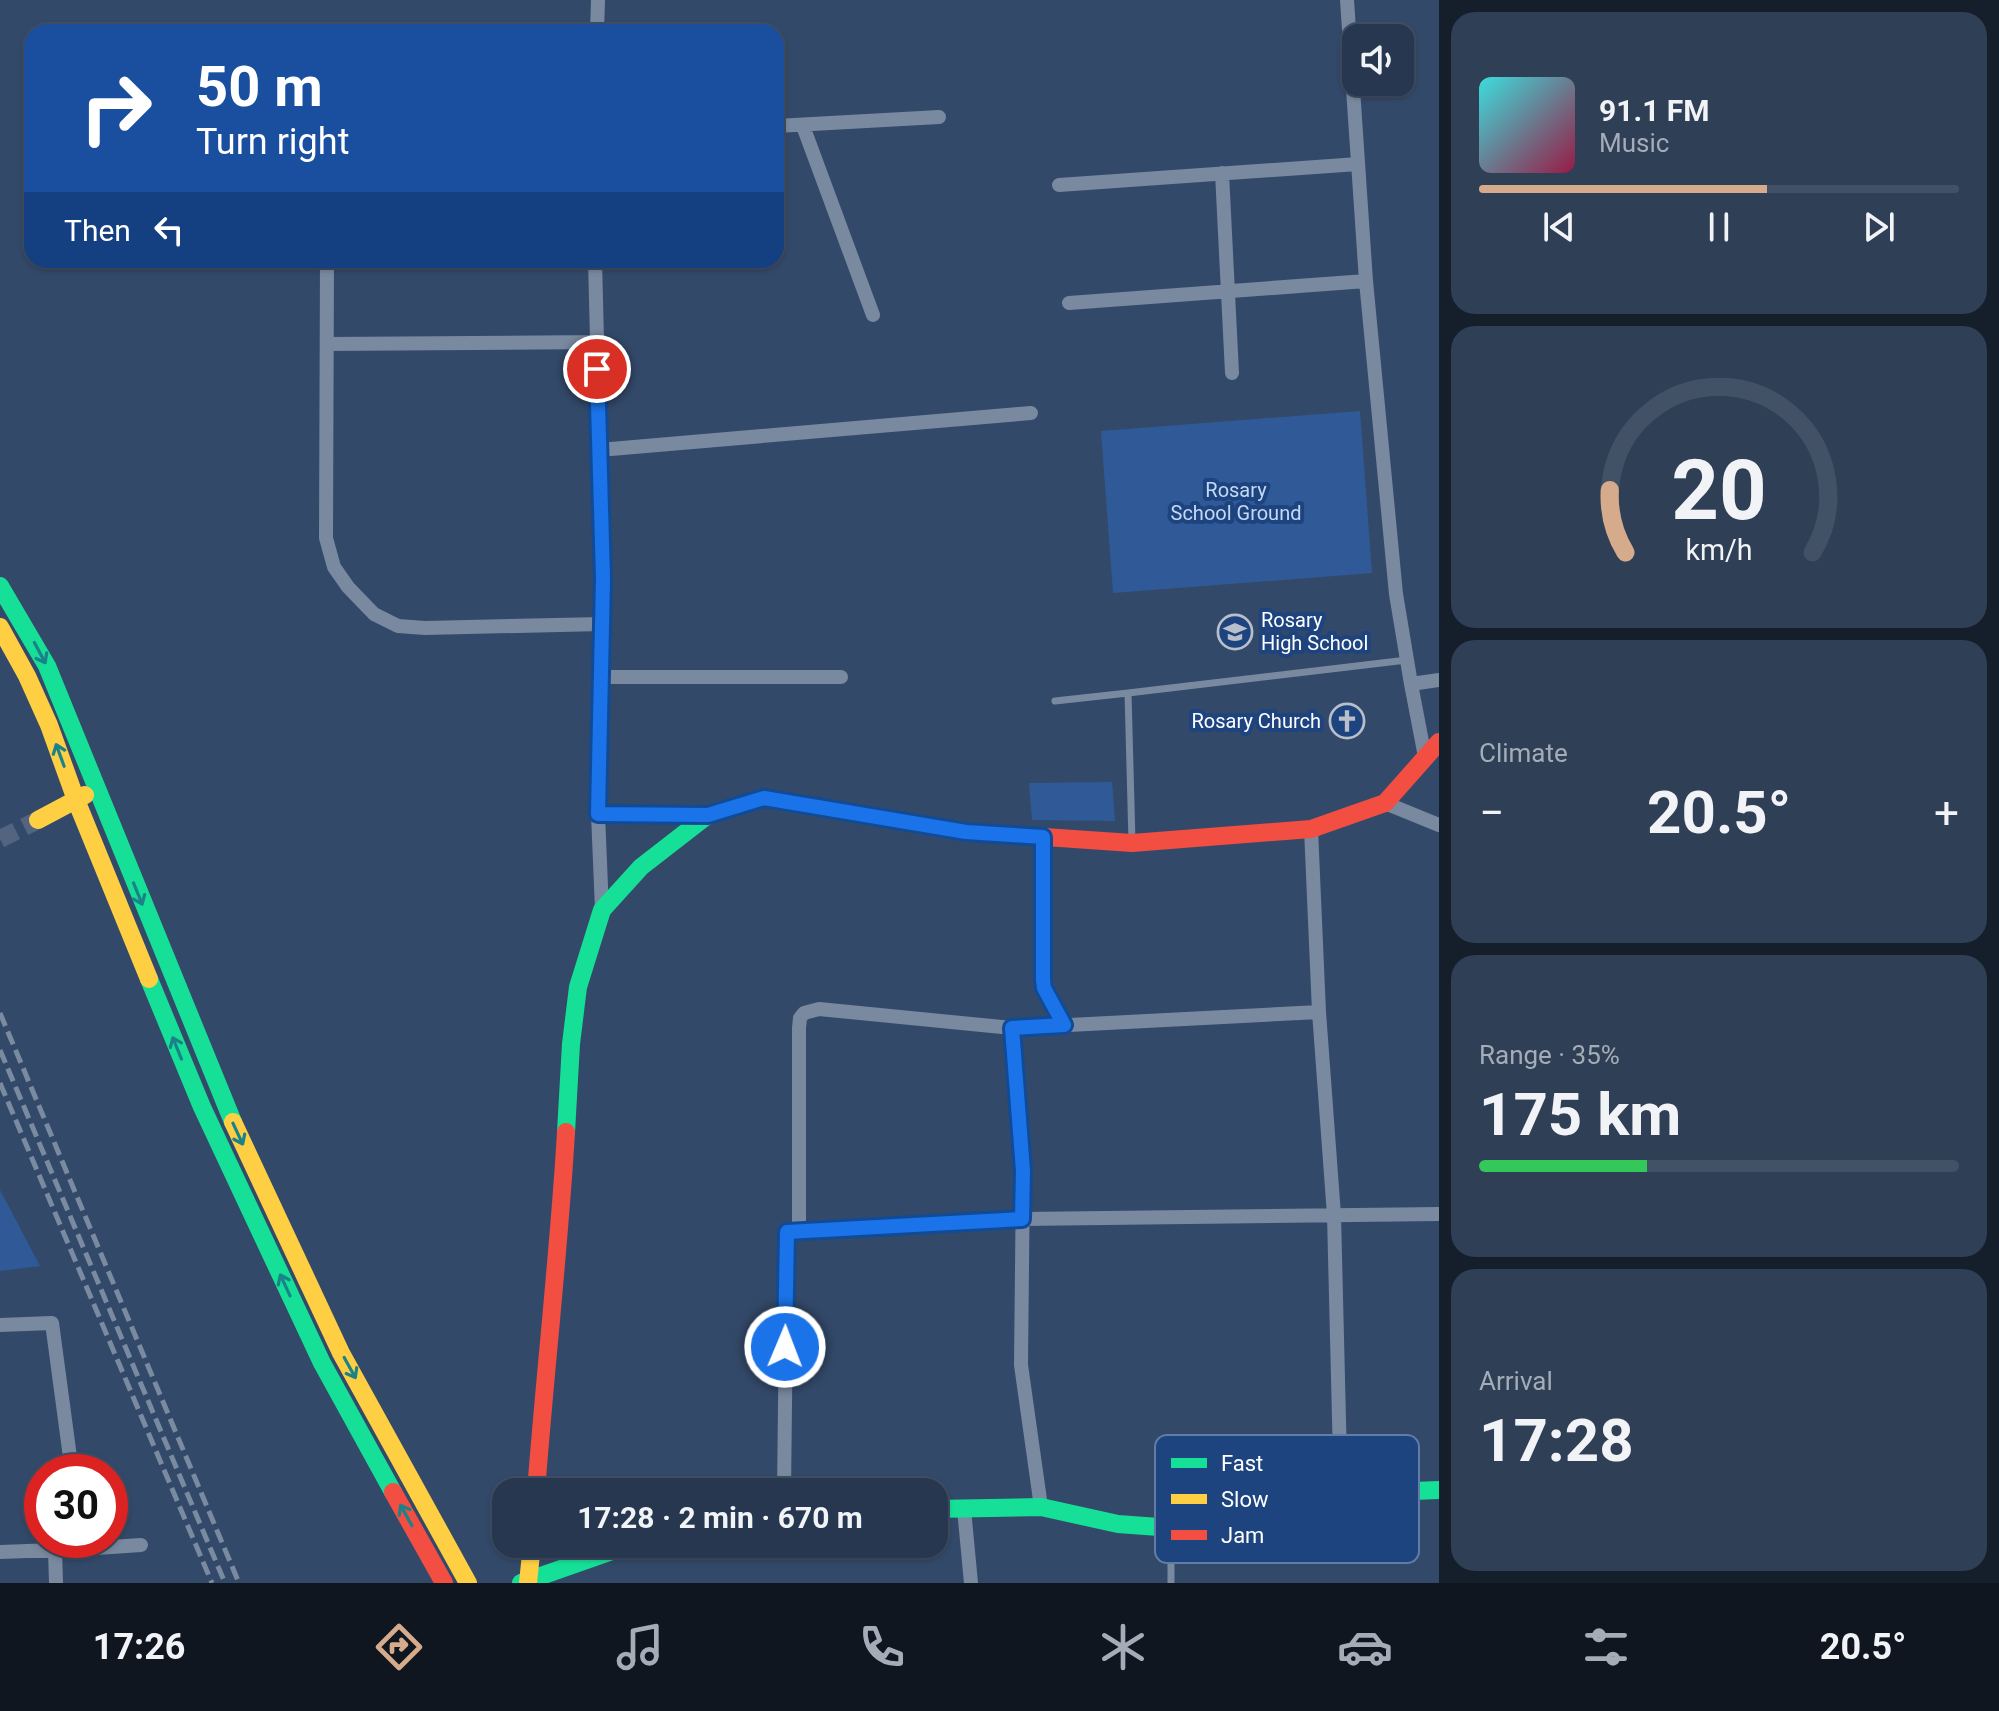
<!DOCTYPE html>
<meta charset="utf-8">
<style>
body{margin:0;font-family:Roboto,sans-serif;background:#2e3f56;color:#f1f3f6;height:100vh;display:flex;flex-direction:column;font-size:30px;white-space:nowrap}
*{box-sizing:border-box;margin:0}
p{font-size:26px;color:#a4acb7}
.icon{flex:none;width:44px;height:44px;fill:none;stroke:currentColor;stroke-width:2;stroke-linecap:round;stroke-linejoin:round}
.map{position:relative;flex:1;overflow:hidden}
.side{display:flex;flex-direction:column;gap:12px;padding:12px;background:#151e2b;width:560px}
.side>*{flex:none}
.top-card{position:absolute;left:24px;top:24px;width:760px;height:244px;border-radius:24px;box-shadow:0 2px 6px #0004,0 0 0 2px #425166;background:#1a4fa0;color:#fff;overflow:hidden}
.tools{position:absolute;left:1342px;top:24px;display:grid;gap:16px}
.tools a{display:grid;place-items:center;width:72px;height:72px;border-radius:16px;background:#26374f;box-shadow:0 2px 6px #0004,0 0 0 2px #425166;font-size:40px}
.speed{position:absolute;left:24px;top:1454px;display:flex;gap:16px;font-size:40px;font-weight:700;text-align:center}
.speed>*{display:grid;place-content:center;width:104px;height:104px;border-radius:50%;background:#26374f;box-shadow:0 2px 6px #0004,0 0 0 2px #425166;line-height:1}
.speed .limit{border:12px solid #d22;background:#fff;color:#111}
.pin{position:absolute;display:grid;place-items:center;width:68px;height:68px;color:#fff;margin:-34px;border:4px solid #fff;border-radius:50%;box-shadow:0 2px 8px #0007}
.me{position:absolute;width:88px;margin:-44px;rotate:1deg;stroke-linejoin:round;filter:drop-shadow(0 0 6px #0008)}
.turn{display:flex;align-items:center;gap:28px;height:168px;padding:0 40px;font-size:36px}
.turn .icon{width:104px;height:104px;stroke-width:2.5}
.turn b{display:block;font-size:56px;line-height:68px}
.then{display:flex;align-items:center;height:76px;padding:0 40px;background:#0003;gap:16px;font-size:30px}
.big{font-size:60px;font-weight:700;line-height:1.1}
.side .widget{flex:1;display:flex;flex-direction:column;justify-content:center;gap:12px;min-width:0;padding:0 28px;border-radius:24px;background:#2e3f56}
.side .dial{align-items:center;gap:0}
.dial svg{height:208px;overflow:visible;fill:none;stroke:#425166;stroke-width:7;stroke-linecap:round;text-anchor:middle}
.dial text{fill:#f1f3f6;stroke:none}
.song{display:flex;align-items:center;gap:24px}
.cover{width:96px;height:96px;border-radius:12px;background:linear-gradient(135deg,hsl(180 70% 55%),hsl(340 70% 35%))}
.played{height:8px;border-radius:4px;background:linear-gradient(90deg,#d6ab8b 60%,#425166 60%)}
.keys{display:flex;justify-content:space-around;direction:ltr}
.heat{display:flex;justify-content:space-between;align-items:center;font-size:44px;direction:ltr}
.charge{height:12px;border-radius:6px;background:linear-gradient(90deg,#34c759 35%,#425166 0)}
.trip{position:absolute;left:492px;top:1478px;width:456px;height:80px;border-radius:24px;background:#26374f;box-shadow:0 2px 6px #0004,0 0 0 2px #425166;font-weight:700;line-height:80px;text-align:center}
.tab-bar{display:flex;height:128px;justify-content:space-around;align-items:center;background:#0f1620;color:#a4acb7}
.tab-bar .icon{width:56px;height:56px}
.tab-bar .on{color:#d6ab8b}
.tab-bar b{font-size:36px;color:#f1f3f6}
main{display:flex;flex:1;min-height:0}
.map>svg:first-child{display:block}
</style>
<main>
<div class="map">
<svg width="1439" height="1583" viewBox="0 0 1439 1583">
<rect width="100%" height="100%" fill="#334969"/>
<path fill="#305a97" d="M1360,411L1372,573L1113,593L1101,431Z
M1112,782L1115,821L1032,820L1029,783Z
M0,1190L40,1266L0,1271Z"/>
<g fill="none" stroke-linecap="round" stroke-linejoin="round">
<path stroke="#526480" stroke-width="18" stroke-dasharray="18 9" stroke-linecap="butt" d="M0,839L38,820"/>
<path stroke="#79899f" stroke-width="7" d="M1055,701L1128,693
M1132,842L1128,693L1407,660
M1171,1583V1530"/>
<path stroke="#79899f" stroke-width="14" d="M1347,0L1366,281L1396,594L1411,684
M597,32L598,0
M776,126L939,117
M803,126L873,315
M1222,173L1232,373
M1059,185L1358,164
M327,260L326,538L334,567L348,587L374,614L398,626L425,628L602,624
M595,260L603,578L598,814
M1069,303L1366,281
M327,344L596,342
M599,450L1031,413
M601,677H841
M1425,757L1411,684L1439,680
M1385,803L1439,825
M1043,837V980L1064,1025
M602,910L598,814L708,815
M1319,1012L1334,1215L1341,1501
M799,1230V1028L800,1018L804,1013L819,1009L1012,1028
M0,1325L52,1323L72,1472
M784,1492L787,1232L1022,1219L1439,1214
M1041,1507L1021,1365L1023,1171L1012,1028L1319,1012L1311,829
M964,1509L971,1583
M82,1549L141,1545
M55,1550L56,1583
M0,1552L82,1549L81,1540"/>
<path stroke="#16e098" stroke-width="18" d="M0,586L47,666L233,1122
M149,979L202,1107L322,1363L393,1492
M566,1132L571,1044L578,987L602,910L641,867L708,815L764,798L958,831
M934,1509L1041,1507L1118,1524L1186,1529L1388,1492L1439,1490
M521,1583L632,1544"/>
<path stroke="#ffcf43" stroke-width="18" d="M0,627L27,676L49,725L76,800L149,979
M38,820L85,795
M233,1122L341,1353L468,1583
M528,1583L532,1544"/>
<path stroke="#f24e42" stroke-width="18" d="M958,831L1132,843L1311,829L1385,803L1439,742
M393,1492L444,1583
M536,1492C545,1372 559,1252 566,1132"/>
<path stroke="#7a8aa0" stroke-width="5" stroke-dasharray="14 6" stroke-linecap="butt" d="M0,1013L239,1583
M0,1050L225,1583
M0,1083L212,1583"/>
</g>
<defs><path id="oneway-shaft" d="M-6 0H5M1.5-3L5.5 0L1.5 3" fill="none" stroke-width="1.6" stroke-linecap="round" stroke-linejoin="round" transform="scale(2)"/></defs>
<g stroke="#1a8289">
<use href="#oneway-shaft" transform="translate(40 653) rotate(62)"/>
<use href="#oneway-shaft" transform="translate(60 755) rotate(-110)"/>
<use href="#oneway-shaft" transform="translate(138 894) rotate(68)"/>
<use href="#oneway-shaft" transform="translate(177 1048) rotate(-112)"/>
<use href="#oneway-shaft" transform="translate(238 1134) rotate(65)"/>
<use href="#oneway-shaft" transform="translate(285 1285) rotate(-115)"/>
<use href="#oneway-shaft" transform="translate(350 1368) rotate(61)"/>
<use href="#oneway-shaft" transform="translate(406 1515) rotate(-119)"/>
</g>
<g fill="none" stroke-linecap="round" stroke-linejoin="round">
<g stroke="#114b97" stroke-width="20">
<path id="route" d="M597,369L603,578L598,814L708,815L764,798L966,832L1043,837V980L1044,988L1064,1025L1012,1028L1023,1171L1022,1219L787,1232L785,1347"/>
</g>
<use href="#route" stroke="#1a73e8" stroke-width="14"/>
</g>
<defs>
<g id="school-ring" transform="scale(1.8)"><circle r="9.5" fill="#1d447f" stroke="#b8bfca" stroke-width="1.5"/><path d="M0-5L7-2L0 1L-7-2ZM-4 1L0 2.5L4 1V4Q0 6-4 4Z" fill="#b8bfca"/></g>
<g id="church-ring" transform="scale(1.8)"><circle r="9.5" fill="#1d447f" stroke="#b8bfca" stroke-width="1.5"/><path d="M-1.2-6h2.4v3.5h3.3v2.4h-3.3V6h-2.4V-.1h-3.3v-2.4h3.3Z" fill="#b8bfca"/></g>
</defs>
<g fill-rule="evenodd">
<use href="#school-ring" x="1235" y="632"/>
<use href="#church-ring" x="1347" y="721"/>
</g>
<g text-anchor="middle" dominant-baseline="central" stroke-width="8" stroke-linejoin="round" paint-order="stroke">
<g font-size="20" fill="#c4d9f7" stroke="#1d447f">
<text x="1236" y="490">Rosary<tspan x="1236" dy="23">School Ground</tspan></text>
</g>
<g font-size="20" fill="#fff" stroke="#1d447f" text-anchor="start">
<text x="1261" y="620">Rosary<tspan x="1261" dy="23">High School</tspan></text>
<text x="1321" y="721" text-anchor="end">Rosary Church</text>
</g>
</g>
<rect x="1155" y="1435" width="264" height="128" rx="12" fill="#1d447f" stroke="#617ca5" stroke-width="2"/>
<rect x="1171" y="1458" width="36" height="10" fill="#16e098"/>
<rect x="1171" y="1494" width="36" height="10" fill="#ffcf43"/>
<rect x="1171" y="1530" width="36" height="10" fill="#f24e42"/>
<g font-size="22" fill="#fff">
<text x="1221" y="1471">Fast</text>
<text x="1221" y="1507">Slow</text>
<text x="1221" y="1543">Jam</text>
</g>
</svg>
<div class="tools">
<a><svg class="icon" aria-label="sound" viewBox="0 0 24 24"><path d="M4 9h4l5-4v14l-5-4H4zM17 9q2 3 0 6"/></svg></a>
</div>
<div class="speed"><div class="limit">30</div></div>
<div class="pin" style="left:597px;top:369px;background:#d93025"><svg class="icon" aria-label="arrive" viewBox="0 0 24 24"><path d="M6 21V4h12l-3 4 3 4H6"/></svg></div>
<svg class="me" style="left:785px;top:1347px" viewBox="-20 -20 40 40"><circle r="17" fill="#1a73e8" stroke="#fff" stroke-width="3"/><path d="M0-11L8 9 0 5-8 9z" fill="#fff"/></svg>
<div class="trip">17:28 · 2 min · 670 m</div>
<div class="top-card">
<div class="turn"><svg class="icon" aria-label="right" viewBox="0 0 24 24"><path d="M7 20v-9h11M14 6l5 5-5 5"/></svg><div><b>50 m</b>Turn right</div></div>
<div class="then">Then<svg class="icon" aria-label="left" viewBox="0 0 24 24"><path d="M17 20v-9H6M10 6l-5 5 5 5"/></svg></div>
</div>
</div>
<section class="side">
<div class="widget">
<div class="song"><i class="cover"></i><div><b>91.1 FM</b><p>Music</p></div></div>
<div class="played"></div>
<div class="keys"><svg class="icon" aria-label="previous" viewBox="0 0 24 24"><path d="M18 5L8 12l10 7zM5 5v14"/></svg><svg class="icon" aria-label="pause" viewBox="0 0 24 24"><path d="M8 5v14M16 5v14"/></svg><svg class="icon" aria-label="next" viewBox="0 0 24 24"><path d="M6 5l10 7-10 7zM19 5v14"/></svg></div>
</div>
<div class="widget dial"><svg viewBox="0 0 100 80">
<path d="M14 69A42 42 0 1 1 86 69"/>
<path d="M14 69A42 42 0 0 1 8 45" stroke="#d6ab8b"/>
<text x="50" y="56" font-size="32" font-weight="700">20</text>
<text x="50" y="72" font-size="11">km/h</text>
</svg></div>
<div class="widget"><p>Climate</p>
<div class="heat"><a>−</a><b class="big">20.5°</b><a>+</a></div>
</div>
<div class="widget"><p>Range · 35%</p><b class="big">175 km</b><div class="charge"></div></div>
<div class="widget"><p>Arrival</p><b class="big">17:28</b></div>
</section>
</main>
<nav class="tab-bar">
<b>17:26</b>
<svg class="icon on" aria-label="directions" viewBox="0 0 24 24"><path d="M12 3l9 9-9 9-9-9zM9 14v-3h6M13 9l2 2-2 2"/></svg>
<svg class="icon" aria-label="music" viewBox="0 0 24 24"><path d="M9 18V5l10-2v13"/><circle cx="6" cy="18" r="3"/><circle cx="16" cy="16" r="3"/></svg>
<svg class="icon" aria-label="phone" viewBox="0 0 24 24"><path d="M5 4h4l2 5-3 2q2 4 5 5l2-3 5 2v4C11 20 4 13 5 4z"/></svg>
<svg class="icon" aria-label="climate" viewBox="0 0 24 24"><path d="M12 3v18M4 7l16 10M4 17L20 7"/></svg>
<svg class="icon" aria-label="car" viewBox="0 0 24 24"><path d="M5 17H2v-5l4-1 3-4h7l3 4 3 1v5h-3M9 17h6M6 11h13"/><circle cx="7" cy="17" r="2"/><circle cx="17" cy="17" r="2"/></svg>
<svg class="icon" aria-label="filters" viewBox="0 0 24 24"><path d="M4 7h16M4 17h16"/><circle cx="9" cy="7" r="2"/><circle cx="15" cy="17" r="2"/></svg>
<b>20.5°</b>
</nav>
